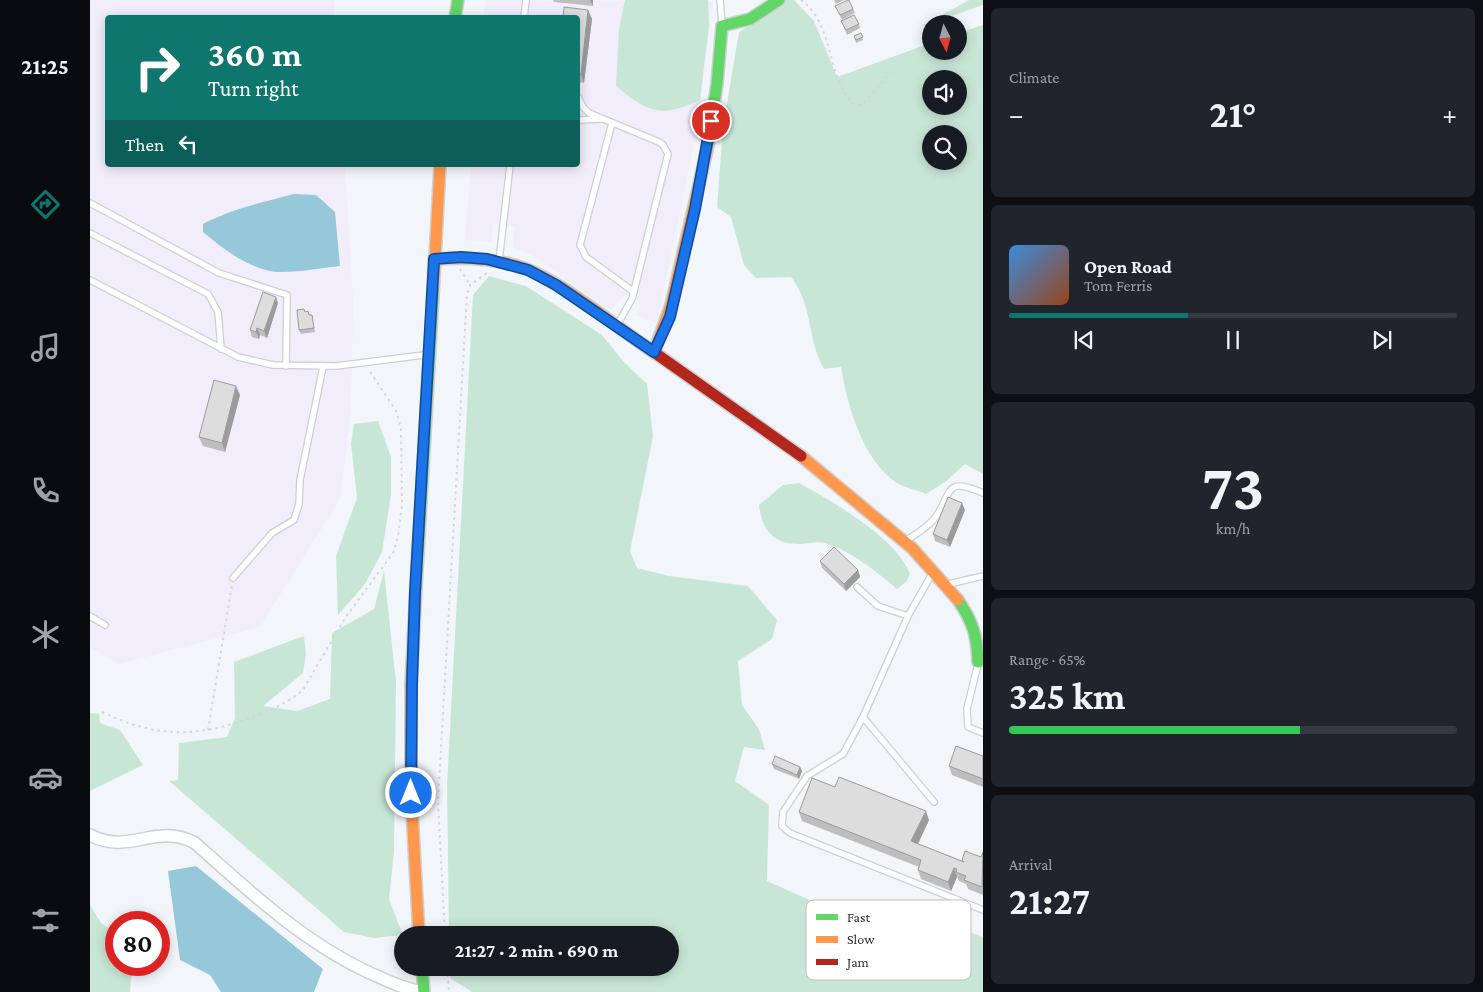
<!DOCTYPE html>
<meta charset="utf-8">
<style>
body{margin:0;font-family:"Crimson Pro",serif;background:#20242c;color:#f1f3f6;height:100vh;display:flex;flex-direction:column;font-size:19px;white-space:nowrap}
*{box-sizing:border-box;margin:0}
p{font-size:16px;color:#9ea1a6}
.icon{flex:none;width:28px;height:28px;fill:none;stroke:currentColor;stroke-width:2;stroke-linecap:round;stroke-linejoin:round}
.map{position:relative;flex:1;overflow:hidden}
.sheet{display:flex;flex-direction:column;gap:8px;padding:8px;background:#0d0f14;width:500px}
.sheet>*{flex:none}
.top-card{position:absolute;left:15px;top:15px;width:475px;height:152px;border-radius:5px;box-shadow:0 2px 12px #0003;background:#0f766e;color:#fff;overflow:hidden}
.needle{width:32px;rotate:174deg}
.fabs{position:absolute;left:832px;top:15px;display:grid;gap:10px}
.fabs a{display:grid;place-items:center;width:45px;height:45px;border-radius:50%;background:#171b24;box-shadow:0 2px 12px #0003;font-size:25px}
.speed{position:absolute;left:15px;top:911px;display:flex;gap:10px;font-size:25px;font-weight:700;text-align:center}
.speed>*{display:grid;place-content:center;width:65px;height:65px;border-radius:50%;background:#171b24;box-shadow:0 2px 12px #0003;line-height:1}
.speed .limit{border:8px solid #d22;background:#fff;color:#111}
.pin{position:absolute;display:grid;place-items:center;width:42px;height:42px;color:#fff;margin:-21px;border:2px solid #fff;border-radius:50%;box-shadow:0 1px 5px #0007}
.me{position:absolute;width:55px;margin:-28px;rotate:0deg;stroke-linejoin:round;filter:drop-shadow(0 0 4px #0008)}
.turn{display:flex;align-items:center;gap:18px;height:105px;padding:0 20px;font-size:22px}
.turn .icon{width:65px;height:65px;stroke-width:2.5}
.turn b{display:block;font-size:35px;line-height:42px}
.then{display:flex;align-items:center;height:48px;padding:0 20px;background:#0003;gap:10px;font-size:19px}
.big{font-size:38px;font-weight:700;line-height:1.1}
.sheet .card{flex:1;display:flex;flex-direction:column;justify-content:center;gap:8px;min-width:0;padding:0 18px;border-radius:8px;background:#20242c}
.sheet .dial{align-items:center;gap:0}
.dial b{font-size:65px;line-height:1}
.song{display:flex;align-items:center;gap:15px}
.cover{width:60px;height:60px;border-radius:8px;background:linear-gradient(135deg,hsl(210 70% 55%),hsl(20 70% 35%))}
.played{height:5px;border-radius:2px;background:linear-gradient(90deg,#0f766e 40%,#363941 40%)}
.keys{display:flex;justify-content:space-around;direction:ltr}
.heat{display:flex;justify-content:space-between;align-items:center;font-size:28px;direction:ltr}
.charge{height:8px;border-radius:4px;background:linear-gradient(90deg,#34c759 65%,#363941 0)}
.trip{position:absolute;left:304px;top:926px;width:285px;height:50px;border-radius:25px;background:#171b24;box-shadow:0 2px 12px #0003;font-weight:700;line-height:50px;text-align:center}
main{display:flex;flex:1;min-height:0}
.tab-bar{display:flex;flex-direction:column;width:90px;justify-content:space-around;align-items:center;background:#090b0e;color:#9ea1a6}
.tab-bar .icon{width:35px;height:35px}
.tab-bar .on{color:#0f766e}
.tab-bar b{font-size:22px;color:#f1f3f6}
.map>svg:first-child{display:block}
</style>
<main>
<nav class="tab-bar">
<b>21:25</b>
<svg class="icon on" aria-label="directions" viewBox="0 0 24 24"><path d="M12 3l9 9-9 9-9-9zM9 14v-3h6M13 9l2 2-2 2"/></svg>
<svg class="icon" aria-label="music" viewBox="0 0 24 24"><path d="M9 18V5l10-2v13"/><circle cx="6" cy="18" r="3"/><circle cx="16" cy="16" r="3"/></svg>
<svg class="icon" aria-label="phone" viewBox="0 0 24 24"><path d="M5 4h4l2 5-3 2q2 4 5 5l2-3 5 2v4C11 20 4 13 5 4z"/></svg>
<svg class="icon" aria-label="climate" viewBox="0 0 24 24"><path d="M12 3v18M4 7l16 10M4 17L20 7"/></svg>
<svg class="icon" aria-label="car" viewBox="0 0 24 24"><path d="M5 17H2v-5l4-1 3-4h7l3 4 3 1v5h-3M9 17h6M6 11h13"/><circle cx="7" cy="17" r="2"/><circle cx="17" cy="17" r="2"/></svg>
<svg class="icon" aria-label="filters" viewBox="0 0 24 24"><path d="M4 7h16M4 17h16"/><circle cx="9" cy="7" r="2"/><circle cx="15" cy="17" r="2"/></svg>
</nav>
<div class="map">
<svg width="893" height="992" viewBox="0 0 893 992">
<rect width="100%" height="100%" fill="#f2f6fa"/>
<path fill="#f1edfb" d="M0,0H244L245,17L18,18V165H255L263,300L261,410L250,499L170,627L29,664L0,647Z
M395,0L623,1L608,124L567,323L546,315L552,303L534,295L521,311L445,257L423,247L425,227L403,224L401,243L375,240L381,165H488V18L394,17Z"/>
<path fill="#c8e6d6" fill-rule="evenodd" d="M535,0H618L619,25L610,100C572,118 558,113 526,86L529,29Z
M697,0H704L724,21L747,77L841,43V51H869V33L893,25V474L875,464L855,482L836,494C827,490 815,488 807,483C773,461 757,405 751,367L734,369C717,339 723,305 701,277L666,278L654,265L641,217L627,207L633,127L649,32ZM841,79H869V106H841ZM841,134H869V161H841Z
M879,0H893V5L830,27Z
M399,276L436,286L512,335L533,361L557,384L563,436L540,551L547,568L579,576L658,586L687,620L682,639L648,661L652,705L669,729L675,750L654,747L645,781L679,805L677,881L773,924L813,907L893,937V992H382L360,978V968H580V935H359L357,786L383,295Z
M288,421L301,457V495L292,552L275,584L248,615L246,556L267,498L261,443L264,424Z
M709,483C743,502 806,537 820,574L816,582L807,589C787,572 761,551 735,543C728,541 718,543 711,544C684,545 672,531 669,505L693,485Z
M294,571L306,682L304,851L299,899L313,935L284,938L254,932L79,781L88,780L89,743L137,737L145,718L144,662L214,636L216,654L213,673L173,706L207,711L240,699L242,633L284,609Z
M0,713L9,714L10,723L30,730L53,765L0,791Z
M0,905L11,923L26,934V965H42L40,992H0Z"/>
<path fill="#97c8da" d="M204,194L226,195L245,212L250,266C231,268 211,272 192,272C163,272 134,250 113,232V224C141,209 174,202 204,194Z
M106,866L233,969L224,992H131L120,975L90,960L78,871Z"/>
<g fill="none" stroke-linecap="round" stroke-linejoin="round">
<g stroke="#cdd0d3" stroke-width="8">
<path id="lane" d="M630,0L632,24
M434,18L436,0
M488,97L493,107L499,113L569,142L573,145L578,154L542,299L527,325
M488,120L511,119
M522,123L490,245L496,257L544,292
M0,203L129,273L197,295L196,366
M0,233L118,294L128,312L131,349
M409,261L420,165
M0,280L148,357L183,365L246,366L334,355
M817,540C826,534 838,527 845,518C863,492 854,476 893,493
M843,572L818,616L773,717L844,802
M143,578L182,533L204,520L209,504L210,480L233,367
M859,584L893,576
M767,587L788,606L818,616
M0,616L15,625
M888,664L877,709L878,727L893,733
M773,717L753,754L717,776L693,812L692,826L700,833L893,910"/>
</g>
<g stroke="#cdd0d3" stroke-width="14">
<path id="street" d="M0,835C39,856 66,822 105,843C160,892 213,942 280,973C298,981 314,989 334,992"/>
</g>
<g stroke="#cdd0d3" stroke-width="14">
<path id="fast" d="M365,18L368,0
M617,150L627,84L632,26L660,19L689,0
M326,588L343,296
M868,600C883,622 887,636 888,662
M332,968L334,992"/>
</g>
<g stroke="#cdd0d3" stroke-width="14">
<path id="slow" d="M344,259C376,257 409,258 439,270C480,288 521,323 558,348
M343,296L350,165
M564,352L581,305L617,150
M711,456L822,548L868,600
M326,588L321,684V793L329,935"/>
</g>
<g stroke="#cdd0d3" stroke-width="14">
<path id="jam" d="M558,348L711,456"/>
</g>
<path stroke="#d5d5d7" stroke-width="2" stroke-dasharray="2.5 4" stroke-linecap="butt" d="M711,0C745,25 735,74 763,104L770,105L775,102L801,72
M370,269L380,285
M12,712C67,738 106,738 163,717C181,710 198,703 213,690L255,618L303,553L308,537L312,505L311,428L306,411L279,370
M118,730L142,585
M355,935L348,801L377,294L380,285L397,273
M357,968L359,992"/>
<use href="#lane" stroke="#fdfefe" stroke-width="5.5"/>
<use href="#street" stroke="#fdfefe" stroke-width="11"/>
<use href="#fast" stroke="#63d668" stroke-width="11"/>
<use href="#slow" stroke="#ff974d" stroke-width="11"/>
<use href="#jam" stroke="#b3261e" stroke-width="11"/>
</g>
<path fill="#bfbebf" d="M463,0H503V6L464,2Z
M744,0H754L746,4Z
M745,6L763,9L765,13L752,20Z
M498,10L502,19L494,83L488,82V18Z
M751,21L769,24L770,28L757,35Z
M771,33L773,40L766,43L764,36Z
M188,303L177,338L170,335L169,339L162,337L160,330Z
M215,311L220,315H222L223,319L225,332L211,334L209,330Z
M150,395L135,452L113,446L109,437Z
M875,510L860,547L845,541L843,534Z
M730,561L768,570L770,577L756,591L732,568Z
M893,756V787L862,775L859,766Z
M682,764L710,767L712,771L709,779L684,769Z
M745,787L839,820L828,844L872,861V860L891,857L893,852V895L878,889L876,884L869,881L867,877L861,891L831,879L828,870L829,867L712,821L709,812Z"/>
<path fill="#9b9b9b" d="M500,0H503V6Z
M498,10L502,19L494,83L491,74Z
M186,297L188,303L177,338L174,331Z
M167,328L170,335L169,339L166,332Z
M146,386L150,395L135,452L132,443Z
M872,503L875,510L860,547L857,540Z
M768,570L770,577L756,591L754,584Z
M710,767L712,771L709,779L707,775Z
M836,811L839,820L825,850L821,841Z
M864,868L867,877L861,891L858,882Z"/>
<path fill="#deddde" stroke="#9b9b9b" d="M758,0H759L763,9L750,15L745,6Z
M474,7L498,10L491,74L488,73V18H473Z
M764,15L769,24L756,30L751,21Z
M771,33L773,37L766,40L764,36Z
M173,292L186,297L174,331L167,328L166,332L160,330Z
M214,309L215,312L218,311L219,315H222L224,328L209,330L207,310Z
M124,380L146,386L132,443L109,437Z
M858,497L872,503L857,540L843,534Z
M744,547L768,570L754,584L730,561Z
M866,746L893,756V779L859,766Z
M685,756L710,767L707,775L682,764Z
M749,777L836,811L821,841L874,862L872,860L875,851L891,857L893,852L892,887L874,880L876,876L866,872L867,869L864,868L858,882L828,870L831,860L709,812L722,778L745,787Z"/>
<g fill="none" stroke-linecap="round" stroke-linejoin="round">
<g stroke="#114b97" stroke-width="12">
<path id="route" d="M321,793L322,684L325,592L344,259L371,257L397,259L438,270L466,285L564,352L580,317L605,209L621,121"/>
</g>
<use href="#route" stroke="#1a73e8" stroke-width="9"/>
</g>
<rect x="716" y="900" width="165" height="80" rx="8" fill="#fff" stroke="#bfc0c2" stroke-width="1"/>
<rect x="726" y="914" width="22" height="6" fill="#63d668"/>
<rect x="726" y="936" width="22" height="7" fill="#ff974d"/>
<rect x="726" y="959" width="22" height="6" fill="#b3261e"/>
<g font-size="14" fill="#2b2e32">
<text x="757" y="922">Fast</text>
<text x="757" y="944">Slow</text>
<text x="757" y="967">Jam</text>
</g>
</svg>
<div class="fabs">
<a><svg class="needle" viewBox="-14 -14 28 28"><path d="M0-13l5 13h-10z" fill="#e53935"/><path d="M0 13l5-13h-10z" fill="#9ea1a6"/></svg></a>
<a><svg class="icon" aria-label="sound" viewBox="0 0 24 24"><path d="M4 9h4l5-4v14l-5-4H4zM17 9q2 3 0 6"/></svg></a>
<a><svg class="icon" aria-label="search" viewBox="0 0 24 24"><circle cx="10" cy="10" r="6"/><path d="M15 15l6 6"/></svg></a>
</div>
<div class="speed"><div class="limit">80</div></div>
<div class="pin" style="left:621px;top:121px;background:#d93025"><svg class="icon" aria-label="arrive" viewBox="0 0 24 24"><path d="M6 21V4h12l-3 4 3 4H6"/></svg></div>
<svg class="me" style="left:321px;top:793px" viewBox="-20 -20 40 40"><circle r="17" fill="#1a73e8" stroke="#fff" stroke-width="3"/><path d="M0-11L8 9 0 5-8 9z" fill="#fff"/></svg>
<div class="trip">21:27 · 2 min · 690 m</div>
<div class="top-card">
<div class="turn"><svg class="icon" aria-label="right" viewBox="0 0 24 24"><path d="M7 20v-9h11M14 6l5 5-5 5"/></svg><div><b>360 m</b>Turn right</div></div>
<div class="then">Then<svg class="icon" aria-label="left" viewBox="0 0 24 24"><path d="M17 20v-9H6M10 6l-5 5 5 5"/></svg></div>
</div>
</div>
<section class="sheet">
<div class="card"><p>Climate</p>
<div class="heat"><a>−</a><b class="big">21°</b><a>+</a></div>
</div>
<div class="card">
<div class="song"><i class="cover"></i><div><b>Open Road</b><p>Tom Ferris</p></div></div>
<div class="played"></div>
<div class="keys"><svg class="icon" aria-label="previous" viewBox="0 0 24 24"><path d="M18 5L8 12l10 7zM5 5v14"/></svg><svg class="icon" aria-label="pause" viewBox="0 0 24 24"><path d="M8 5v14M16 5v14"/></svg><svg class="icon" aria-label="next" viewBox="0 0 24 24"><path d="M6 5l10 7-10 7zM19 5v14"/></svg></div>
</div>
<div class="card dial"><b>73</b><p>km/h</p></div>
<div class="card"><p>Range · 65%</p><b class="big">325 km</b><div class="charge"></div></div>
<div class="card"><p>Arrival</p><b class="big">21:27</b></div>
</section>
</main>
